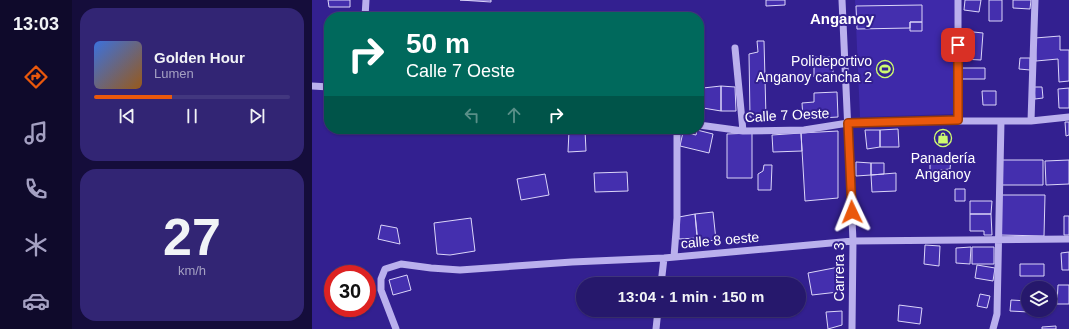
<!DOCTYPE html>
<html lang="es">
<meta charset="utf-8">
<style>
body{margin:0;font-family:Helvetica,sans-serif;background:#322574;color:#f1f3f6;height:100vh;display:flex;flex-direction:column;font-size:15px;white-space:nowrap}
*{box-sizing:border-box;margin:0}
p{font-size:13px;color:#a4a0c2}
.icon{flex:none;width:22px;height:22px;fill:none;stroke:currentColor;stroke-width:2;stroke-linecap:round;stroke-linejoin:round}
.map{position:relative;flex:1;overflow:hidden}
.panel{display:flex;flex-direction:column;gap:8px;padding:8px;background:#150d3b;width:240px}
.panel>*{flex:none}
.top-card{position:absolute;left:12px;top:12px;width:380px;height:122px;border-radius:16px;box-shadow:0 1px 3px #0004,0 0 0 1px #42377f;background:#00695c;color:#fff;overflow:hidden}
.fabs{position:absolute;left:709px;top:281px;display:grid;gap:8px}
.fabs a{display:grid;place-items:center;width:36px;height:36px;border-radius:50%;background:#26186c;box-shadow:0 1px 3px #0004,0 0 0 1px #42377f;font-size:20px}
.speed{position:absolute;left:12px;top:265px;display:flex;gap:8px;font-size:20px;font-weight:700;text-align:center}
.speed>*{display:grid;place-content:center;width:52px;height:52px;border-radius:50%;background:#26186c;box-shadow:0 1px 3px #0004,0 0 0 1px #42377f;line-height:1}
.speed .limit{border:6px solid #d22;background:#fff;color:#111}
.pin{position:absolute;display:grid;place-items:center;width:34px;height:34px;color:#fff;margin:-17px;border-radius:8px;box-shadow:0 2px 6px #0006}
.me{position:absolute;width:44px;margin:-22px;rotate:358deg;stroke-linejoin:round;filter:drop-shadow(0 0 3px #0008)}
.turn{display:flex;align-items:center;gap:14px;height:84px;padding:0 16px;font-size:18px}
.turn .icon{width:52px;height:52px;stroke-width:2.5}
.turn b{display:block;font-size:28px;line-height:34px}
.lanes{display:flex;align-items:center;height:38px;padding:0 16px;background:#0003;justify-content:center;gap:20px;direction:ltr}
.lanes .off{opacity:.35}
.panel .tile{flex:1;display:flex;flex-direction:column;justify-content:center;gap:6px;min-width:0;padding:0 14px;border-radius:16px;background:#322574}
.panel .dial{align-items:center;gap:0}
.dial b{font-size:52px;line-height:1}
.song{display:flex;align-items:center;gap:12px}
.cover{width:48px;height:48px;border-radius:6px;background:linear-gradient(135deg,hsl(220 70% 55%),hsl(30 70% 35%))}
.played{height:4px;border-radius:2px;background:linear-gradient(90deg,#ea580c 40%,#42377f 40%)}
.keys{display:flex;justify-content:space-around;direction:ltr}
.trip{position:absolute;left:264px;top:277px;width:230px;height:40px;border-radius:20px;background:#26186c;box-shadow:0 1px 3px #0004,0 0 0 1px #42377f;font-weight:600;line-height:40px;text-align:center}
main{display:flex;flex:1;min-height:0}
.menu{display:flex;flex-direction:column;width:72px;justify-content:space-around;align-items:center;background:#0f0a2b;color:#a4a0c2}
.menu .icon{width:28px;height:28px}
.menu .selected{color:#ea580c}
.menu b{font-size:18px;color:#f1f3f6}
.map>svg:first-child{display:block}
</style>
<main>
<nav class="menu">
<b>13:03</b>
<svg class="icon selected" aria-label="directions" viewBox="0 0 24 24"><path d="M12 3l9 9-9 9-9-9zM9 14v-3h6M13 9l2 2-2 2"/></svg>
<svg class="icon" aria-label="music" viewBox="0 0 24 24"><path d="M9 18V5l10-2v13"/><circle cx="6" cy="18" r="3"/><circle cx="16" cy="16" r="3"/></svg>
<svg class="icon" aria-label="phone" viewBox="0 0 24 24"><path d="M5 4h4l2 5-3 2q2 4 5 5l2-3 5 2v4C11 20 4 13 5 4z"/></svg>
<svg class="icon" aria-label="climate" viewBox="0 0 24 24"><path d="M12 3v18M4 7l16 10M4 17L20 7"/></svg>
<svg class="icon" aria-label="car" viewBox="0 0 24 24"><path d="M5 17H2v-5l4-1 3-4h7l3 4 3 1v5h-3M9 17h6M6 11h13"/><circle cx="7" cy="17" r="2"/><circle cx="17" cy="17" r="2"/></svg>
</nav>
<section class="panel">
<div class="tile">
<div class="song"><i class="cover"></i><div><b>Golden Hour</b><p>Lumen</p></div></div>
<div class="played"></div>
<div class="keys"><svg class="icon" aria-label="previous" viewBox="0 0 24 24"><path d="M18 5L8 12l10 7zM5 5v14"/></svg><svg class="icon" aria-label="pause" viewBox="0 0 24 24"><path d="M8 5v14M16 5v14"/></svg><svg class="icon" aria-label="next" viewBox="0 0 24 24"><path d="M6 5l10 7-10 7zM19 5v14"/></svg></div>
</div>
<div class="tile dial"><b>27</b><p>km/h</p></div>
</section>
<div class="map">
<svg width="757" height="329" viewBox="0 0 757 329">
<rect width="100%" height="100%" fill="#332090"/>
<path fill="#3e29a9" d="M543,0H643L641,114L548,117Z"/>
<path fill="#442fae" stroke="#dbd5f9" d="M16,0H38V7H17Z
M148,0H179V2Z
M454,0H473V5L454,6Z
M653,0H669L667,12L652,10Z
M677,0H690V21H677Z
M701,0H719L718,9L701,8Z
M610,5V22H598V28L545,29L544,6Z
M598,22H610V31H598Z
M652,31L671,33L669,60L650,59Z
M748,36V50H757V81L747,82L746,59L724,61L723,38Z
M445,41H452L454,117H438L437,54L446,52Z
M502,57H521V78L502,77Z
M708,58H718V70L707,69Z
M649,68H673V79H649Z
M409,86L423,87L424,111H409Z
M409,86V111L391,108V88Z
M722,87H730L731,98L723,99Z
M757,88V108H747L746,89Z
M670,91H684V105H671Z
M525,92L526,117L491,119L490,103L502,102V93Z
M753,122H757V135L754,136Z
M586,129L587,147H568V130Z
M273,130L274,151L256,152L257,131Z
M385,130L401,134L397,153L368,146L371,132L384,135Z
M553,130H568V147L555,149Z
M526,131V198L493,201L489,133Z
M440,133V178H415V134Z
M489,133L490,151L461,152L460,135Z
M639,158L638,169L618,171V160Z
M689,160H731V185H689Z
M757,160V184L734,185L733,161Z
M544,162L559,163V175L544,176Z
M559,163H572V174L559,175Z
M452,165H460L459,190H446V174L451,171Z
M315,172L316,191L283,192L282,173Z
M584,173V191L560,192L559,175Z
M233,174L237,195L209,200L205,179Z
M643,189H653V201H643Z
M689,195H733L732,236L688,235Z
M658,201H680L679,214H658Z
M401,212L404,240L386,242L383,214Z
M383,214L385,238L367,239V217Z
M658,214H679L680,235H672V231H658Z
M752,216H757V235H752Z
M159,218L163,251L138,255L125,254L122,223Z
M69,225L85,228L88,244L66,239Z
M613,245L628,246L627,266L612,264Z
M659,247L658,264L644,263V248Z
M660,247H682V264H660Z
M757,252V270H750L749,253Z
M708,264H732V276H708Z
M665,265L683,268L681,281L663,278Z
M527,267L526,292L500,295L496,273Z
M95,275L99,290L81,295L77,280Z
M746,285H757V304H745Z
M668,294L678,296L675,308L665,306Z
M699,300L716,301L717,312L698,311Z
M587,305L610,308L608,324L586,321Z
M530,311V325L516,329L514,312Z
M744,326V329H730V327Z"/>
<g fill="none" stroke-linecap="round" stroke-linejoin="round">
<path stroke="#bab0ed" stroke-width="7" d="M530,0L541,241L540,329
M53,17L54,0
M423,48L431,131
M0,86L17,87
M646,121V0
M719,121L723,0
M387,125L431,131L492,130L536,123L646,121H719L757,117
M362,257L365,218V129
M349,284L352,258
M84,329L69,290V279L73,269L89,264L119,268L148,270L260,262L352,258L541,241L757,239
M344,329L346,310
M681,329L685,314L689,121"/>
</g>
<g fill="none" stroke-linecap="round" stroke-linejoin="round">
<g stroke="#983908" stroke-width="10">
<path id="route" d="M540,212L536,123L646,120V45"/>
</g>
<use href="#route" stroke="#ea580c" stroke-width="7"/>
</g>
<defs>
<g id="stadium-ring" transform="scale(0.9)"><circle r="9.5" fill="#332090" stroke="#cefb70" stroke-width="1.5"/><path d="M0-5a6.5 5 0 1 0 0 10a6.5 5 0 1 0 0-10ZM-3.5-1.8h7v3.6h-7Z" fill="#cefb70"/></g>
<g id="shop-ring" transform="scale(0.9)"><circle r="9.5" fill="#332090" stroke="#cefb70" stroke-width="1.5"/><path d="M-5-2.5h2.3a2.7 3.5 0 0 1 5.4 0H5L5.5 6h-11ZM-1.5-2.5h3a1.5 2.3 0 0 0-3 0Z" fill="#cefb70"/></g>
</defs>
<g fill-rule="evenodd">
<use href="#stadium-ring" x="573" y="69"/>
<use href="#shop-ring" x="631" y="138"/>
</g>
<g text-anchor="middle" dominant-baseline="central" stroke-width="4" stroke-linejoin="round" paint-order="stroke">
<g font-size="14" fill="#fff" stroke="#332090" text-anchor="end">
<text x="560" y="61">Polideportivo<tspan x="560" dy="16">Anganoy cancha 2</tspan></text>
<text x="631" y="158" text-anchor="middle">Panadería<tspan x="631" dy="16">Anganoy</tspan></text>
</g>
<g font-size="14" fill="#fff" stroke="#332090">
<text transform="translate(475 115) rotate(-3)">Calle 7 Oeste</text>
<text transform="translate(408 240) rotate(-5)">calle 8 oeste</text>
<text transform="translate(527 272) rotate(-90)">Carrera 3</text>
</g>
<g font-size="15" font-weight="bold" fill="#fff" stroke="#332090">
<text x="530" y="18">Anganoy</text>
</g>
</g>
</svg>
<div class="fabs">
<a><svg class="icon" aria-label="layers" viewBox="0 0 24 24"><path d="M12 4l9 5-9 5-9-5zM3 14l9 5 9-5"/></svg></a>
</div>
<div class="speed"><div class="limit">30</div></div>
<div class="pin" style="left:646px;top:45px;background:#d93025"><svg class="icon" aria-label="arrive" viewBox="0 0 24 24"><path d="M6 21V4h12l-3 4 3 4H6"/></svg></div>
<svg class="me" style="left:540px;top:212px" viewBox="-20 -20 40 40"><path d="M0-17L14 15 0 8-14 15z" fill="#ea580c" stroke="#fff" stroke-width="4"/></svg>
<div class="trip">13:04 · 1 min · 150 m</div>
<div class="top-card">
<div class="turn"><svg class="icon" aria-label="right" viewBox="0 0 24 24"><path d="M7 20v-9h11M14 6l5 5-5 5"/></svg><div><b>50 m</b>Calle 7 Oeste</div></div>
<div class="lanes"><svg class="icon off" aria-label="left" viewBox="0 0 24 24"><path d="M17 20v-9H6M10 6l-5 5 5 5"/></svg><svg class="icon off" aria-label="ahead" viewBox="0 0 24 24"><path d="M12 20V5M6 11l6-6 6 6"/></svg><svg class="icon" aria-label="right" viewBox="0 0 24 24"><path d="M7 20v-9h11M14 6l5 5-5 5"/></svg></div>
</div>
</div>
</main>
